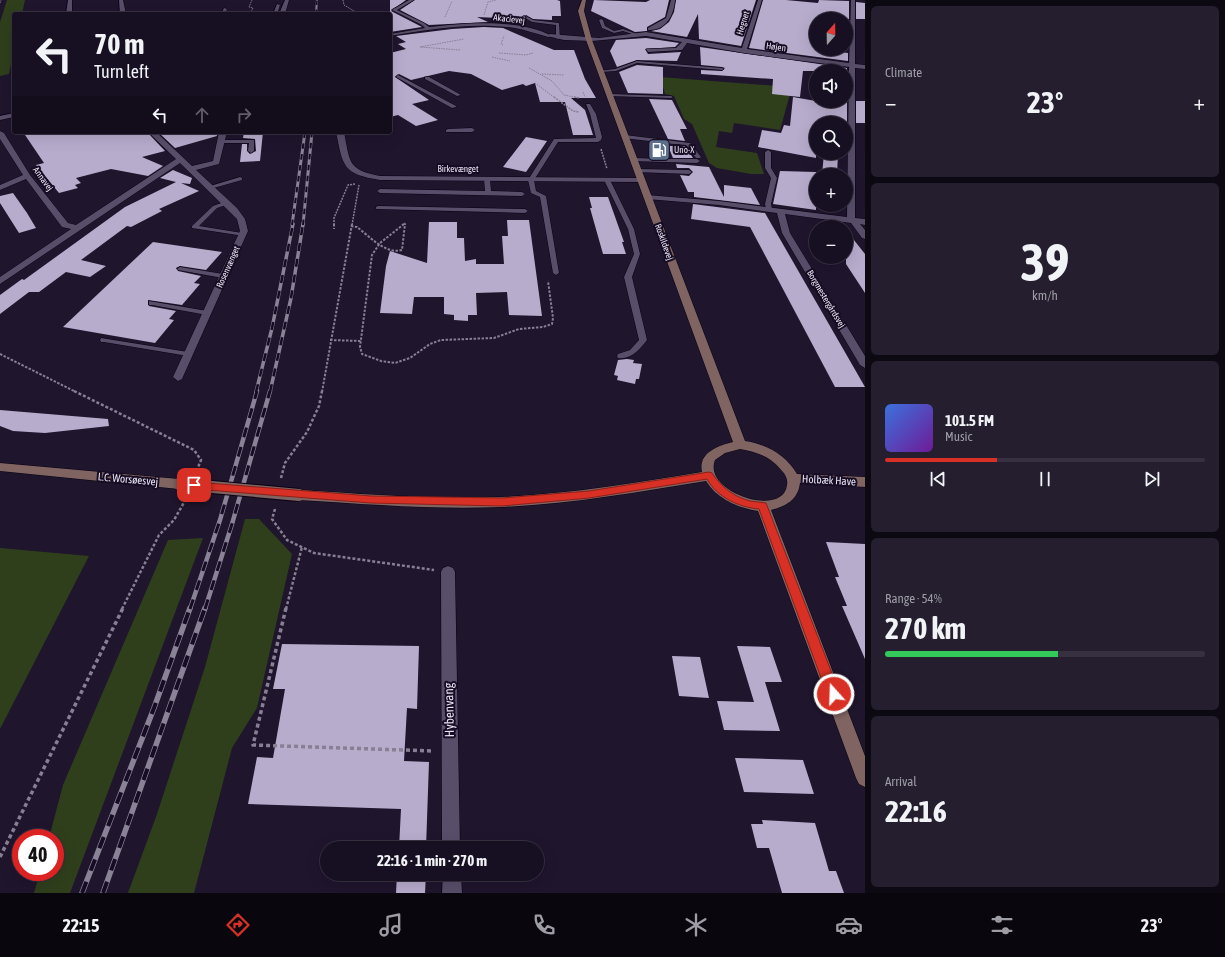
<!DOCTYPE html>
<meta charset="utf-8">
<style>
body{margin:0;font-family:"Asap Condensed",sans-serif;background:#241e2f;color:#f1f3f6;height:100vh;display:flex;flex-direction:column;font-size:15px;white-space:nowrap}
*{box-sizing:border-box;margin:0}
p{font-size:13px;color:#9e9da5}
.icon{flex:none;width:22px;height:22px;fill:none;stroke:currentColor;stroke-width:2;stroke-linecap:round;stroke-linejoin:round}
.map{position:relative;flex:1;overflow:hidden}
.sheet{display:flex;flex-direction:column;gap:6px;padding:6px;background:#0d0913;width:360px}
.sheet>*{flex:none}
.guide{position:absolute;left:12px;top:12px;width:380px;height:122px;border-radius:4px;box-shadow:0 4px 16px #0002,0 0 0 1px #363040;background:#171022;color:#f1f3f6;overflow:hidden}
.needle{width:26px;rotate:20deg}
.buttons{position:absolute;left:809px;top:12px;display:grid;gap:8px}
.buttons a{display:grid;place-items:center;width:44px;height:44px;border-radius:50%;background:#171022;box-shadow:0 4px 16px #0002,0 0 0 1px #363040;font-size:20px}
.speed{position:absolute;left:12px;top:829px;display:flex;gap:8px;font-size:20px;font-weight:700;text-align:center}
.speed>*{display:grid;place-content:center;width:52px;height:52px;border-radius:50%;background:#171022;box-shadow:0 4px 16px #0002,0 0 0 1px #363040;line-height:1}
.speed .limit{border:6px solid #d22;background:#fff;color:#111}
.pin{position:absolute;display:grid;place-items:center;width:34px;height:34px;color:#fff;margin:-17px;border-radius:8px;box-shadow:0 2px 6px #0006}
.me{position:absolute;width:44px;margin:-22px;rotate:340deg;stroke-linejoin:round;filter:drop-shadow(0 0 3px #0008)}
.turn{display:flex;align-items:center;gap:14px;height:84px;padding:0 16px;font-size:18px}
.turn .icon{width:52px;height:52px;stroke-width:2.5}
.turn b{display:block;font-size:28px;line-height:34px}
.lanes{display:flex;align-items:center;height:38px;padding:0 16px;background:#0003;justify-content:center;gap:20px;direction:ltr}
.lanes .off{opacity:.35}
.big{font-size:30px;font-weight:700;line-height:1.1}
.sheet .widget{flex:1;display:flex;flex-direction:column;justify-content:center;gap:6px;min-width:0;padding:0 14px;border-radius:6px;background:#241e2f}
.sheet .dial{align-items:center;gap:0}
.dial b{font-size:52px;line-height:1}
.song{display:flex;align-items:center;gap:12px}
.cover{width:48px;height:48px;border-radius:6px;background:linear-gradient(135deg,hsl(220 70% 55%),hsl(280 70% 35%))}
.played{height:4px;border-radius:2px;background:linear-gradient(90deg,#d93025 35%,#363040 35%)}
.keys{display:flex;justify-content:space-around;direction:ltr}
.heat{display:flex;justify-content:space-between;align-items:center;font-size:22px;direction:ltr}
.charge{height:6px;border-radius:3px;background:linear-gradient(90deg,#34c759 54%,#363040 0)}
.trip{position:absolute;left:320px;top:841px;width:224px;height:40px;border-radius:20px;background:#171022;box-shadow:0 4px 16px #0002,0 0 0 1px #363040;font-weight:700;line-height:40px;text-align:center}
.menu{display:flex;height:64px;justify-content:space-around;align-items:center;background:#09060e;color:#9e9da5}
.menu .icon{width:28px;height:28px}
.menu .on{color:#d93025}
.menu b{font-size:18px;color:#f1f3f6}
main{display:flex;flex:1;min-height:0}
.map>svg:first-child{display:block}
</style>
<main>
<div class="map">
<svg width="865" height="893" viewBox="0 0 865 893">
<rect width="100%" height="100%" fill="#1f152d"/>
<path fill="#2f3f1c" d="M7,0H25L22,14H14V49L9,74L0,76V22Z
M660,77L792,87L780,130L734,123L732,133L719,131L716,147L757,153L764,174H751L717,168L709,163L692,124L684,119L674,96L665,94Z
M245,519H259L292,554L257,708L232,748L194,893H128L157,814L205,667Z
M203,538L70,893H34L40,872H55V838H49L63,785L168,540Z
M0,548L89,556L0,729Z"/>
<path fill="#b7accc" d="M390,0H406L391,11L422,27L390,32Z
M415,0H557L560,1L561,16H552V20L533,19L526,15L524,19L477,17L488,22L429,25L400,10Z
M594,0L646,2L650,0H669L665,17L647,27V31L635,32L591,11Z
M676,0H756L741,46L699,39L698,14L687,37L651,31L660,29L669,22L674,12Z
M763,0H786L818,3L819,0L849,1V19H816V49H831V51L848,53V61L749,48Z
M856,2L865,3V19H856Z
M484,27L503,28L554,50H574L585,79L596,98H571L585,110L593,135H573L565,102H540L535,83L526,86L523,84L502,90L471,74L449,71L411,80L399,74L395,77L429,100L412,104L438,120L416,126L398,115L390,117V53L406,49L398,44L406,42L396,36L452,29Z
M646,38L679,43L675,47L645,49L648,54L681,52L677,61L637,60L617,67L610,51L616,40Z
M700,47L847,68V71H803L800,97L772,94L773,79L701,74V70L722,71L725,68L722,67L701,65Z
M637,65L663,67V94L628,93L619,72Z
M793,97L816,101H847V123H816V158L758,147L762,130L781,133L784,125L790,126Z
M649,99L672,100L687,129H680L685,141L668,139Z
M856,101H865V123H856Z
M23,132H147L165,151L142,157L163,166L148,176L111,169L76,178L81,183L75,185L78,188L59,193L36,165L44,163Z
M158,132H216L217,136L175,148Z
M244,132H263L260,161L240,162L242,144H247V151L250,154L256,151L255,139L243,138Z
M526,137L547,141L526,172L503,167Z
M668,146H685L693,158H673Z
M824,153H838L837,175H822Z
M676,164L709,167L724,197V185L751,188L760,205L694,197V192H688L680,175L689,176L693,172L689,168H677Z
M173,170L192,178L190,184L181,183L199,191L159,209L162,211L131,227L127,226L81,260L106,266L90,277L66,272L39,292H29L0,314V295L22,279L24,280L125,207L176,182L160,178Z
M780,171L816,172V210L773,204Z
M13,193L27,213L36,228L19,233L0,203V196Z
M589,197H608L624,242H622L626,254H603L590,208H592Z
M693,204L765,213L865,387H835L750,227L691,219Z
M507,220H529L542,316L509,315L507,292L476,293L477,315H468V321L454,320V315L444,314V297H414L412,314L380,313L386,266L390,251L427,263L429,222H457V238H464L465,261L476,259V264H504L502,236H508Z
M846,230L865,254V293L846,264Z
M153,242L222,252L206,270L180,266L176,268L178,271L201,276L194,283L200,284L182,305L148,300L149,306L176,311L169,319L174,320L155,343L63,327Z
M627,359L634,360L633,363L642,364L639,379H636L635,384L617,380L618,376L614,375L618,360Z
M0,410L108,419L109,426L45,433L13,431L0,426Z
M826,542L865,544V659L842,606H847L835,577H839Z
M282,644L419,646L417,709L407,708L404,761L429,762L426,848H399L401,809L248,804L257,757L273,758L285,689H273Z
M737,646L770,647L782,682H765L780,731L724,730L717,701L754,702Z
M672,656L700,657L709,698L679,696Z
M735,758L803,760L814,794L744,792Z
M762,820L815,823L829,871H836L844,893H782L769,848H757L751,824H763Z
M397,874H426L425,893H396Z"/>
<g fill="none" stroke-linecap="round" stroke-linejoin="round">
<g stroke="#090214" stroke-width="1">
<path id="lane" d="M409,0H414L397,10L424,23L429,27C465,23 518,18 552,36L548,37C537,34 526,30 515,28C473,22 431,29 390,36V34L425,28L422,25L392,10Z
M277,4L280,5L277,14H273Z
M224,8L227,9L225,14H221Z
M526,16L533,20L559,23L560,38L558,39L556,38V25L532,22L525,18Z
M601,19L603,20L605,26L614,31L623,29L637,34L635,35L623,31L614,33L602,28L599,20Z
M637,61L722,68L724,69L722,70L637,63L616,71L601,72L599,71L615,69Z
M398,75L456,106V107L452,108L396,77Z
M425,77H429L461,95L457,96L425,79Z
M610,94L671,96L673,97L671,98L608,96V94Z
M586,104H590L596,114L602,137L601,140L598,142H558L534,180L536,191L546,196L559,273L556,275L553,273L540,197L531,193L528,180L554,139L596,138L590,114Z
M448,129L472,128L475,130L472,132H446V130Z
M625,135L690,143L701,157L700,158H696L686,145L663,143L669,159H697L700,161L697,163L632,161L631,160L634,158L663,159L658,142L623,138V136Z
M221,140H254V151L251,153L248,151L249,143H219V141Z
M768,150L771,152V168L777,178L771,204L772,209L769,211L766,209L765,204L771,178L765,168V152Z
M638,169L689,170L692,172L689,174L636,172V170Z
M240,177L242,178V180L210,189L207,187Z
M487,177L490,179L491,191L522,192L525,194L522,196L380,193L377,191L380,189L485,191L484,179Z
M607,178L610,180L634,229L640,254L632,277L647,340C640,349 631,360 618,358L617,356L618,354L630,350L639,340L624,277L634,254L628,229L604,180Z
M227,201L230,203L229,204L217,208L199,226L242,233L245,235L244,236L192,228V226L213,206Z
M378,206L525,209L528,211L525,213L376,209V207Z
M180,267L223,274L226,276L223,278L178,270L177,269Z
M149,301L207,311L211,313L207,315L152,305H149Z
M101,338L188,352L192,354L188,356L104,342H101L100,340Z"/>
</g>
<g stroke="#090214" stroke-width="1">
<path id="street" d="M68,0H72V14H66Z
M119,0H123L126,14H120Z
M285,0H289L285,14H279Z
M671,0H675C674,15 666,31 648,30V28L666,18Z
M758,0H762L747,49L849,63L851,0H855V64L865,65V69L855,68V218L865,219V225L860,224L865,230V239L862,238L851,223L785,214L790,233L865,356V368L860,365L782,233L777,213L719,205L647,199L643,197L647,195L719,201L847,217L849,67L744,53L687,43L682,50L648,52L646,49L676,48L682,42L646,36L592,41L564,40L547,36L550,34L599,38L646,32L742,48Z
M14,113V117L0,120V116Z
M0,131L4,133L30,175L68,223L76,225L176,159L148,132H156L192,166L213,161L219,132H227L219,164L196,170L237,208L245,219L248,231L182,379L178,381L173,377L240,231L237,219L180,163L0,284V277L71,229L62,227L26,179L0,190V185L23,175L0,139Z
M336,132H344C350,161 347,170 380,176L641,178L645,180L641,182L380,180C343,174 343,167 336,132Z
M448,566L453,568L455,572L460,848H442L441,572L443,568Z
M443,874H461L462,893H442Z"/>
</g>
<g stroke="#090214" stroke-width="1">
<path id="secondary" d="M582,0H586L584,11L592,40L745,441C766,444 786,455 797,474L865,477V487L800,483C798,500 786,506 771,510L865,756V787L859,784L856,778L758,511C738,508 717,499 706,481C638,492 571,504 502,507C434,510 366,504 299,500L294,498L293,495L294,492L299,490C366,494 434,500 501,497C569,494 636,483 702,472C698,453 717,446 733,442L586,40L578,11ZM740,449C757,452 772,457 782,471C786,475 788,480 787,485C783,519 702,492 715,460L725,453Z
M0,463L179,479L183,481L185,484L183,487L179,489L0,471Z"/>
</g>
<path stroke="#877f93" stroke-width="1" stroke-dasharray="1.5 1" stroke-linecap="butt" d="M343,0L344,5L359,14
M0,3L1,0
M250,14L253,8L249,7L252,0
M484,15L488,2L496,0
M445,17L452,1
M503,45L501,44L504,36
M460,50L420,47L464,39
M499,53L526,55L533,53
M492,57L510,61
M529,68L552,81L564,95L579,98
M542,74L564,75
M535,83L555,98
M583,92L585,97"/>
<path stroke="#877f93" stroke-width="1.5" stroke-dasharray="2 1" stroke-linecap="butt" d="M554,97L573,111L579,112
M574,97L580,98
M601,149L607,169
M334,225V218L348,185L355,184
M352,225L359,185
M402,225L405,223
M405,225V223"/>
<path stroke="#877f93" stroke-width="2" stroke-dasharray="2.5 1.5" stroke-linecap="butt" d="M334,224V229
M404,224L380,243L372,255L360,347L362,354L381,361L395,363L410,358L430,344L441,340L494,338L519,329L543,327L552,324L553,318L548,281
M351,226L357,227C369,236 386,255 402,250L405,224
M330,340L361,341
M0,354L76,392
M322,392L352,224"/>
<path stroke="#877f93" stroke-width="2.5" stroke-dasharray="3 2" stroke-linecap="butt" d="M74,391L194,450L201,460L197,470
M281,478L285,463L307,432L319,406L322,391
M275,509L272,519L287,540L314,553L434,570
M122,609L159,535L174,520L186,499
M286,609L302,547"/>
<path stroke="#877f93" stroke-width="3.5" stroke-dasharray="4 3" stroke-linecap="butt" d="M286,608L253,745L433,751
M0,857L123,608"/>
<use href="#lane" fill="#584e6a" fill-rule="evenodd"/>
<use href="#street" fill="#584e6a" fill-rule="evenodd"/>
<use href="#secondary" fill="#7f6461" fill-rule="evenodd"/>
<g stroke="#8a8296" stroke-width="2">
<path id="rail-far4" d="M316,14L317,0"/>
</g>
<g stroke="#8a8296" stroke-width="3">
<path id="rail-far3" d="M292,225L305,132
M303,225L312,132"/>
</g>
<g stroke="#8a8296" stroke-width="3.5">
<path id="rail-far2" d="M256,392L272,328L293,224
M270,392L291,298L303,224"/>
</g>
<g stroke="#8a8296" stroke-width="4.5">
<path id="rail-far1" d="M190,609L220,520L257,391
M205,609L232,524L270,391"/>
</g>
<g stroke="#8a8296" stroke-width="5.5">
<path id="rail" d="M82,893L154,708L190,608
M103,893L205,608"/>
</g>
<use href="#rail-far4" stroke="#160c23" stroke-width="1.5" stroke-dasharray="4.5" stroke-linecap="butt"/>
<use href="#rail-far3" stroke="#160c23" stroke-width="2" stroke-dasharray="5.5" stroke-linecap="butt"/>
<use href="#rail-far2" stroke="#160c23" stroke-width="2.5" stroke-dasharray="8" stroke-linecap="butt"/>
<use href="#rail-far1" stroke="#160c23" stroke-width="3" stroke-dasharray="10" stroke-linecap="butt"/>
<use href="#rail" stroke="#160c23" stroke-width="4" stroke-dasharray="12" stroke-linecap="butt"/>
<g stroke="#090214" stroke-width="14" stroke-linecap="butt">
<path id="secondary-bridge" d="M179,484L299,495"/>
</g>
<use href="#secondary-bridge" stroke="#7f6461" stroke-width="12"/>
</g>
<path fill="#d93025" stroke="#8d1f18" d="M709,472L712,473C721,487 734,497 750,501C755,502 761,502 766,503L840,694L838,697L834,699L829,697L827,694L759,509C738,507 717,497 707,479L589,498L502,506L371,503L194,489L190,485L194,482L371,496L502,498L589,491Z"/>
<defs>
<g id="fuel-square" transform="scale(1.15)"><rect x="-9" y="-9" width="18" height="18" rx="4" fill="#5c6f8a" stroke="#160c23"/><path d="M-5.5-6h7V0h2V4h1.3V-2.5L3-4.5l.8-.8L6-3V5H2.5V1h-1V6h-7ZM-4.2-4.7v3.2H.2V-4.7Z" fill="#fff"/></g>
</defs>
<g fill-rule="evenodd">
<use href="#fuel-square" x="659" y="150"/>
</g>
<g text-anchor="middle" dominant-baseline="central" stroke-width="4" stroke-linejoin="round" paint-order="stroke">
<g font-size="9" fill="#e9e3f4" stroke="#160c23">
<text transform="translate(509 19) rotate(6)">Akacievej</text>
<text transform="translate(743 23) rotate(-73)">Hegnet</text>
<text transform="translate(776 47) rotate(8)">Højen</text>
<text x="458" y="169">Birkevænget</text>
<text transform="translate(43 179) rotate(54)">Annavej</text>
<text transform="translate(664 242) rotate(70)">Roskildevej</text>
<text transform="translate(228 267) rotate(-66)">Rosenvænget</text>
<text transform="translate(826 299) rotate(59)">Borgmestergårdsvej</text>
</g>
<g font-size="9" fill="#e9e3f4" stroke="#160c23" text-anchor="start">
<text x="674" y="150">Uno-X</text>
</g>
<g font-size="11" fill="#e9e3f4" stroke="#160c23">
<text transform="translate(128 479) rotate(5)">L.C. Worsøesvej</text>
<text transform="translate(829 480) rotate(3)">Holbæk Have</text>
</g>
<g font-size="13" fill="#e9e3f4" stroke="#160c23">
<text transform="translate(449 710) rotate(-91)">Hybenvang</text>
</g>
</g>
</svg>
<div class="buttons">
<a><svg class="needle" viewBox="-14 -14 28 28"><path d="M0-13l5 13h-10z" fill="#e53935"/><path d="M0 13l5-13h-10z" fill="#9e9da5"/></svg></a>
<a><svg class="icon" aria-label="sound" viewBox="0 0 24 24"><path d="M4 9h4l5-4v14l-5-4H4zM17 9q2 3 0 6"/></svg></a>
<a><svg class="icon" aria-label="search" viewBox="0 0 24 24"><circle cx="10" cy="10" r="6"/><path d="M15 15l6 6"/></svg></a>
<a>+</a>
<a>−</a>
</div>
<div class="speed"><div class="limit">40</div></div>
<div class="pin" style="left:194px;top:485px;background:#d93025"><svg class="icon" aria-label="arrive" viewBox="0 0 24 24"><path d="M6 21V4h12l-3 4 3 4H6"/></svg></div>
<svg class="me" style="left:834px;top:694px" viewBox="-20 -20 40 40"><circle r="17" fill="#d93025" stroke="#fff" stroke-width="3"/><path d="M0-11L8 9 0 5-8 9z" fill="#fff"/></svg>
<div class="trip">22:16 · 1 min · 270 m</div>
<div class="guide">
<div class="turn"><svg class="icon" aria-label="left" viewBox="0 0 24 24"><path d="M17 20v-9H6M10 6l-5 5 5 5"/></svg><div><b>70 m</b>Turn left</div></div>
<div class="lanes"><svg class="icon" aria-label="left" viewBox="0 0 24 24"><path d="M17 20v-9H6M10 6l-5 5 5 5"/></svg><svg class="icon off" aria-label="ahead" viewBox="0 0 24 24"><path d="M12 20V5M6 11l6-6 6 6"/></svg><svg class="icon off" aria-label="right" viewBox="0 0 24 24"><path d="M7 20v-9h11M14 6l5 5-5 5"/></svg></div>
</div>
</div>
<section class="sheet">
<div class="widget"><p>Climate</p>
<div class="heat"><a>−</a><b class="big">23°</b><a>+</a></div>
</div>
<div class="widget dial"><b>39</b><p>km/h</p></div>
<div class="widget">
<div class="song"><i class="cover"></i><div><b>101.5 FM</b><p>Music</p></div></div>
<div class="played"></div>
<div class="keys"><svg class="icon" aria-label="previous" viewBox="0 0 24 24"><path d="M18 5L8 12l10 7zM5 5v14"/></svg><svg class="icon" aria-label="pause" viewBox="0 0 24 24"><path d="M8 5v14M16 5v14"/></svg><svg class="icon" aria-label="next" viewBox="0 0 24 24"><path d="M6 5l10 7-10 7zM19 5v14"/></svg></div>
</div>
<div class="widget"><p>Range · 54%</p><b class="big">270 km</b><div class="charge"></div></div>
<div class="widget"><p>Arrival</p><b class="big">22:16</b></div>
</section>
</main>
<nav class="menu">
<b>22:15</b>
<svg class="icon on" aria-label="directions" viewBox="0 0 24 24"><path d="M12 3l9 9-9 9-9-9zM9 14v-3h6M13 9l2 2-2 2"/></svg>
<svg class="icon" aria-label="music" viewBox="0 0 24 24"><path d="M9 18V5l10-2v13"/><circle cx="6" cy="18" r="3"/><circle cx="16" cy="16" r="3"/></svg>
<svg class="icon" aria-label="phone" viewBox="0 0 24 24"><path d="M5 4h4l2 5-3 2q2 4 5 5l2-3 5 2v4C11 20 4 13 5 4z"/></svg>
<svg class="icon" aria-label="climate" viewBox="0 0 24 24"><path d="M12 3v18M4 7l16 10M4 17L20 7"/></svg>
<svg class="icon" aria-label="car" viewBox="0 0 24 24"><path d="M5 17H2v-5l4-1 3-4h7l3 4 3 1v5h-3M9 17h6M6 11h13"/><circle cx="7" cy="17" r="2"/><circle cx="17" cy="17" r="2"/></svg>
<svg class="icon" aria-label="filters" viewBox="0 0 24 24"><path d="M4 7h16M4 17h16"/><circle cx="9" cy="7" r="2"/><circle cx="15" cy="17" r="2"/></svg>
<b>23°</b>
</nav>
